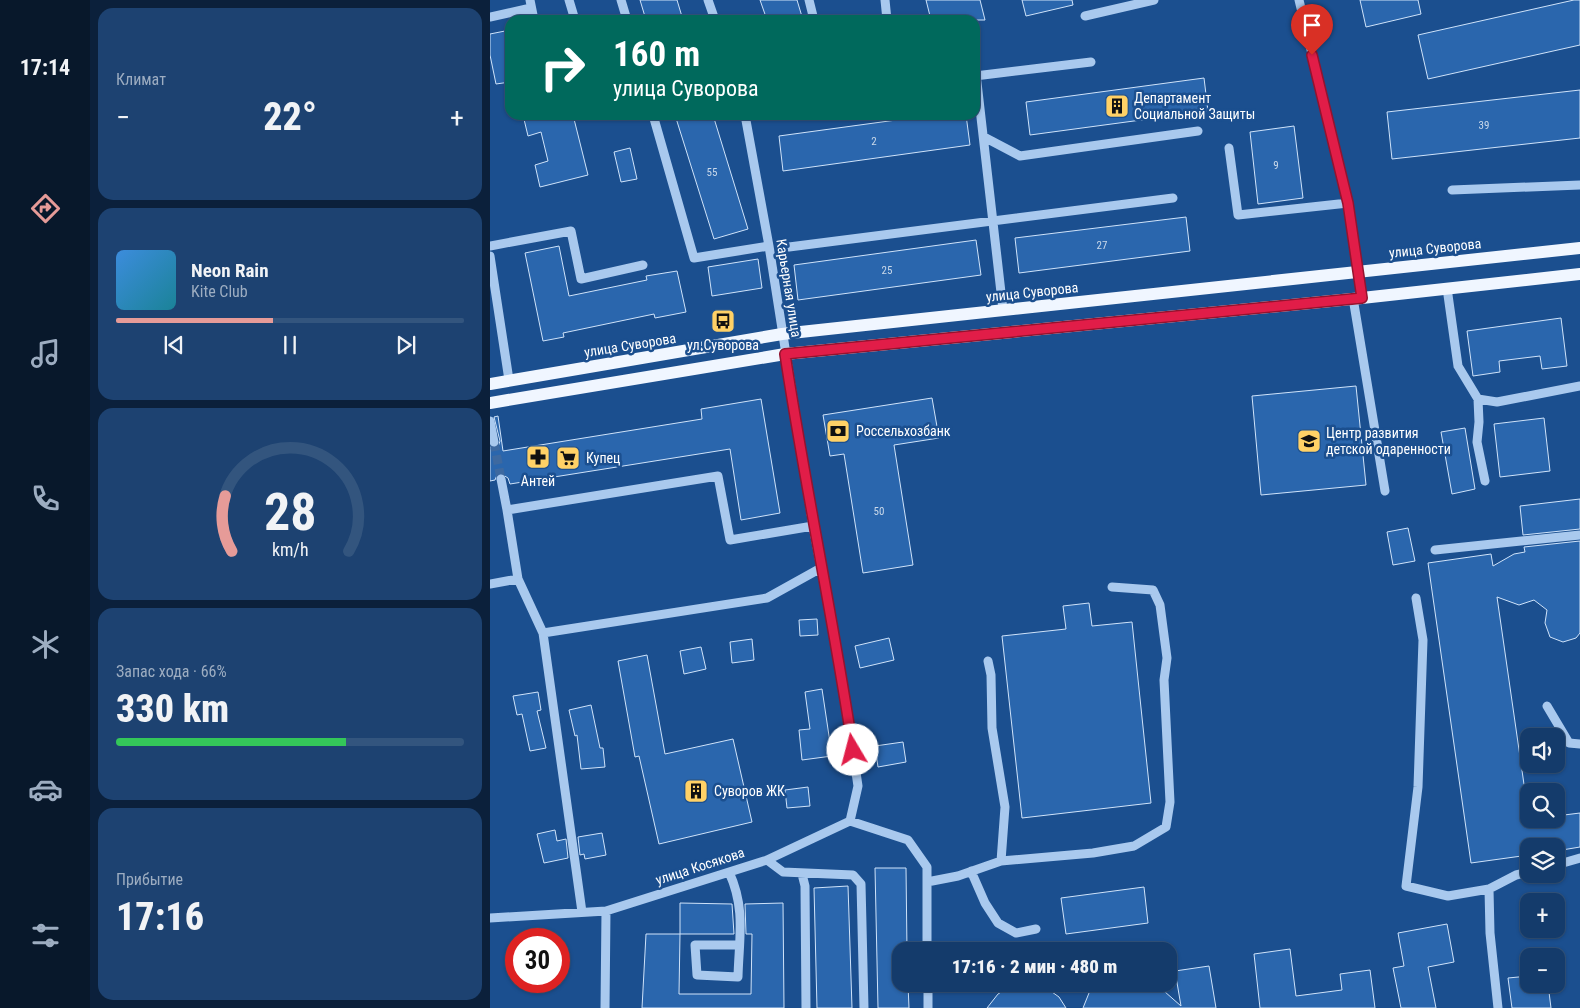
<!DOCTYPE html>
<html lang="ru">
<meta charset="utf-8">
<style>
body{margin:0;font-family:"Roboto Condensed",sans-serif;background:#1d4271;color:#f1f3f6;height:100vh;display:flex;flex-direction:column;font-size:19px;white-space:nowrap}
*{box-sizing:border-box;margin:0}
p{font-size:16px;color:#9dadc1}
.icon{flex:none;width:28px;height:28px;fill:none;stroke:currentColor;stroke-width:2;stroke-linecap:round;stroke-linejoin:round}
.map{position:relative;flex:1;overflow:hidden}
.drawer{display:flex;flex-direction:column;gap:8px;padding:8px;background:#0b203b;width:400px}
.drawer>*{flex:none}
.hud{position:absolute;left:15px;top:15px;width:475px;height:105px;border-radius:15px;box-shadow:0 1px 4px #0004,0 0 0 1px #33557e;background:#00695c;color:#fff;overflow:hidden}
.buttons{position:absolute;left:1030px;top:728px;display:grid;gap:10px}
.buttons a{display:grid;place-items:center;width:45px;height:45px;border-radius:10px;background:#143b6b;box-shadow:0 1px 4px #0004,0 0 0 1px #33557e;font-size:25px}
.speed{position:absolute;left:15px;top:928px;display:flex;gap:10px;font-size:25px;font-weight:700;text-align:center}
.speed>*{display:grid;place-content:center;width:65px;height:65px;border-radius:50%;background:#143b6b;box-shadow:0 1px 4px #0004,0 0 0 1px #33557e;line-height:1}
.speed .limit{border:8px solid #d22;background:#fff;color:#111}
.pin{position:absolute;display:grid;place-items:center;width:42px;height:42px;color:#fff;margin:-51px -21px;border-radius:50% 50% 50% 0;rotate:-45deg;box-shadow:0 0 5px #0007}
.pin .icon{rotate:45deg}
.me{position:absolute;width:55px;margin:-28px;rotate:352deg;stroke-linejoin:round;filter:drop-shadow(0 0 4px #0008)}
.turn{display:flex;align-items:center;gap:18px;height:105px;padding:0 25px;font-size:22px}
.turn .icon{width:65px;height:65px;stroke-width:2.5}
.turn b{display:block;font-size:35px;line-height:42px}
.big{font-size:38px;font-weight:800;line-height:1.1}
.drawer .card{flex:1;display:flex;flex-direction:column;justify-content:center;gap:8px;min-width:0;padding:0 18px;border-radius:15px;background:#1d4271}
.drawer .dial{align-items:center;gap:0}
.dial svg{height:130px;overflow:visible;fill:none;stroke:#33557e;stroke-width:7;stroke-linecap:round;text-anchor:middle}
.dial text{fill:#f1f3f6;stroke:none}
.song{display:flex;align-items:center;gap:15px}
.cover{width:60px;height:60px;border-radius:8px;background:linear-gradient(135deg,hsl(210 70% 55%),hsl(190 70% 35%))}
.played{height:5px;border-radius:2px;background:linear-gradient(90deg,#e69b98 45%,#33557e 45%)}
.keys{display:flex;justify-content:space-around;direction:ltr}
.heat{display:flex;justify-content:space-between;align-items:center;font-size:28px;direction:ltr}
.charge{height:8px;border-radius:4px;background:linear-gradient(90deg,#34c759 66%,#33557e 0)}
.trip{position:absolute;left:402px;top:942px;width:285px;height:50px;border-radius:15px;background:#143b6b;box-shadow:0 1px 4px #0004,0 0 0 1px #33557e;font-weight:800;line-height:50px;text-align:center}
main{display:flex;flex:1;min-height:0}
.tab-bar{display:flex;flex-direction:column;width:90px;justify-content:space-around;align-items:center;background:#08182b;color:#9dadc1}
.tab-bar .icon{width:35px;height:35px}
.tab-bar .current{color:#e69b98}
.tab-bar b{font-size:22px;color:#f1f3f6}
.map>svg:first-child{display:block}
</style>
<main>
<nav class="tab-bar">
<b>17:14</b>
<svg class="icon current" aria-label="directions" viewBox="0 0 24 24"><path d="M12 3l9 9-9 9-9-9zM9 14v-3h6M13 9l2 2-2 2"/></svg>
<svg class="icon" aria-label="music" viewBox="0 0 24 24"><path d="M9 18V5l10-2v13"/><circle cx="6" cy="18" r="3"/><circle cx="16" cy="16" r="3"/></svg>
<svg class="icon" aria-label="phone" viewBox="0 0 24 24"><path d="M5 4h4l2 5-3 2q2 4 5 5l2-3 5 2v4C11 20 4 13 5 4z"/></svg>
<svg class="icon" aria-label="climate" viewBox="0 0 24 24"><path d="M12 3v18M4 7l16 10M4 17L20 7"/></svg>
<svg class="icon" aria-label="car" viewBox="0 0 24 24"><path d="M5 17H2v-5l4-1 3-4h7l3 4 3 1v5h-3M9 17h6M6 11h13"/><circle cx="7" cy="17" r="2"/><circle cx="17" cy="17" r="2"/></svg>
<svg class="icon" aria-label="filters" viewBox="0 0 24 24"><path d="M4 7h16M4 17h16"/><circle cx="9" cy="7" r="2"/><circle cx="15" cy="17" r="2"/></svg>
</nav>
<section class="drawer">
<div class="card"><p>Климат</p>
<div class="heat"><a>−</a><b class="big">22°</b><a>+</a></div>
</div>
<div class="card">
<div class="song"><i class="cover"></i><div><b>Neon Rain</b><p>Kite Club</p></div></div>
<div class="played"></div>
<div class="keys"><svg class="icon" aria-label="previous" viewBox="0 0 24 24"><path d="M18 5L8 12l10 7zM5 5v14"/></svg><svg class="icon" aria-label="pause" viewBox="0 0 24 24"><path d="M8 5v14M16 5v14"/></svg><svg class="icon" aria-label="next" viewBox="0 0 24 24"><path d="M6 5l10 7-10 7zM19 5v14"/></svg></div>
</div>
<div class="card dial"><svg viewBox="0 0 100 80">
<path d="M14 69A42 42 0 1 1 86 69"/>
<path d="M14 69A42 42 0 0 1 10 35" stroke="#e69b98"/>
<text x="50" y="56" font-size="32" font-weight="700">28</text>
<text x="50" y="72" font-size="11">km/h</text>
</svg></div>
<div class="card"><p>Запас хода · 66%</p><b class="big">330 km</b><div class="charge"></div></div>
<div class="card"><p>Прибытие</p><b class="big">17:16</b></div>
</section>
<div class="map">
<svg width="1090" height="1008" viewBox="0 0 1090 1008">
<rect width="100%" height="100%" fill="#1b4f8f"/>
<path fill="#2a66ad" stroke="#cfe3fa" d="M150,0H187L193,20H156Z
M270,0H307L313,20H277Z
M436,0H490L495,20H441Z
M532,0H582L583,5L536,16Z
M870,0H928L931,14L876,27Z
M1084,0H1090V45L938,79L928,35Z
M20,30V82L6,84L0,55V34Z
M714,78L718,111L540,135L536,102Z
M1090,90V138L902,159L897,112Z
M33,115H83L98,175L50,187L45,165L58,161L51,132L38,136Z
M185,115H223L258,229L224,239Z
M443,115H476L480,145L293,171L289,136Z
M804,126L813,198L768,204L760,132Z
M140,148L147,179L131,182L124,152Z
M696,217L700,251L529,273L525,238Z
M486,240L491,275L308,300L304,265Z
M69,246L79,296L157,280L156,276L187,271L196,312L165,318L164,314L73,333L74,337L53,341L35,253Z
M268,259L272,288L222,296L218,267Z
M1071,318L1077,366L1052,369L1050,356L1009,361L1010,372L983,376L977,331Z
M866,386L876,485L771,495L762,396Z
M442,398L449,438L404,445L423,565L373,573L354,454L340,456L333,415Z
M271,399L290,513L251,520L240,449L20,484L18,478L10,473L7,475L5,480L0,481V447H8L10,441L4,417L8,416L13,451L212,419L211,409Z
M1054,418L1060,471L1010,477L1004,424Z
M975,428L985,489L962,494L951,432Z
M1090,499V529L1033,535L1030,506Z
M918,528L925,561L903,565L897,532Z
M1090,541V633L1086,638L1073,642L1060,637L1055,623L1057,610L1044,600L1029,605L1007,597L1039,819H1066V816L1090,813V847L1066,851V846H1039V855L981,863L938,563L1001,554L1003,566L1024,554L1035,552L1034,547Z
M599,603L602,626L642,622L661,803L532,818L512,636L576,629L573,606Z
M327,619L328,635L310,636L309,620Z
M399,638L404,660L370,668L365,646Z
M262,639L264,660L242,663L240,642Z
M211,647L216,669L194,674L190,651Z
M157,655L175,754L243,739L262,822L169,844L149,756L145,757L128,661Z
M332,689L342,756L312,760L309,730L320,729L315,692Z
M48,692L51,710L47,711L56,748L40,751L32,714L27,715L23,696Z
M101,705L110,748H113L115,767L91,769L87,735L85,736L79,710Z
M413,742L416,762L388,767L385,746Z
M318,787L320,806L297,808L295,790Z
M65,830L67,841L76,839L78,858L54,863L47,834Z
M112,833L116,855L95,859L94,854L90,855L88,837Z
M385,868H416L417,951H411V984H418L419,1008H388Z
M358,886L362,1008H327L324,888Z
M654,887L658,923L576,934L571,898Z
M190,903L242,904L244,934H190Z
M293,903L294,1008H152L156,934H190L189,994H261L262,934H256L255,904Z
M957,924L964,962L938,967L946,1008H911L903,968L914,966L908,933Z
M800,949L806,996L852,990L850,974L880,970L885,1008H770L764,954Z
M719,966L726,1008H593L599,993L607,984H666L691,1006L685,971Z
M1039,976V984H1058L1061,1008H1022L1018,978Z
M541,984L555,987L569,997L576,1008H497L508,994L523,985Z"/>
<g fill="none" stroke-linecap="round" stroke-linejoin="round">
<path stroke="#3d69a0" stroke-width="9" stroke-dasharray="9 4.5" stroke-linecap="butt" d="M4,442L11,479"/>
<path stroke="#a9c9ee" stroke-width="9" d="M40,0L44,20
M79,0L85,20
M131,0L137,20
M218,0L225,20
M319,0L324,20
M395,0L397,20
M809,0L858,203L872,298
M595,16L664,0
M0,17L41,8
M485,65L513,310
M485,76L601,62
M163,115L204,258L279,246
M255,115L279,246L323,526L352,678L368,786L360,821
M494,137L530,156L708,131
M739,148L748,215L858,203
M962,190L1090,185
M0,246L81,231L91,279L153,265
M299,247L683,198
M0,256L19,380
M957,288L968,366L988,399L1007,402L1090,386
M863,298L895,491
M988,399L989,422L987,442L995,481
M0,421L4,442
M11,479L17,510
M945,550L1090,535
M28,579L53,633L92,912
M0,584L28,579L17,510L228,476L240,540L323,526
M926,598L933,640L928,787L916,886L958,896L999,889
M53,633L277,598L331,568
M498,661L501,675L502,728L515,807L511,861
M1057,706L1079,743L1090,744
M277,860L293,872L363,875L371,884L374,1008
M1066,865L1090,858
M481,871L495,903L508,923L526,933L546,929
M239,872C256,909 249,938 248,977L207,975L205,945H249
M312,874L315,886L316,1008
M437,882L468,876L511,861L603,853L644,846L676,827L680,802L674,680L677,658L670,605L663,590L622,587
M0,918L116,911L277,860L360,821L418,840L437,867V951
M438,984V1008
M115,1008L116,911
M1008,1008L1000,933L999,889L1026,875L1039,872"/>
<path stroke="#f0f6ff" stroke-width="12" d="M0,384L292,334L1090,248
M0,403L295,354L872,298L1090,274"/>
</g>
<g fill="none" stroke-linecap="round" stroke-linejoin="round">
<g stroke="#92132f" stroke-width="12">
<path id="route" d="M363,750C343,617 315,486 295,354L872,298L858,203L822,55"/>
</g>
<use href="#route" stroke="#e11d48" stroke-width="9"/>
</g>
<defs>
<g id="building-square" transform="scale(1.25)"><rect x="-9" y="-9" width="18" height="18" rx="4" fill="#ffd166" stroke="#1b4f8f"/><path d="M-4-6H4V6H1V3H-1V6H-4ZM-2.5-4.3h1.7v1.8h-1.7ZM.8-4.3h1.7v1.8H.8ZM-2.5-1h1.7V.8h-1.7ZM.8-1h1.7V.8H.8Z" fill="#111"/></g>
<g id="bus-square" transform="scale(1.25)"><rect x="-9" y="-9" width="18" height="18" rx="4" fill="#ffd166" stroke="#1b4f8f"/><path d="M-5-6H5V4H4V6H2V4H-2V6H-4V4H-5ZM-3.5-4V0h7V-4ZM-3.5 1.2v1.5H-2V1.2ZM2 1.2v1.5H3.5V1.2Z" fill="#111"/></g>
<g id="bank-square" transform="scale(1.25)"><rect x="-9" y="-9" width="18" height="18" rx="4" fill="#ffd166" stroke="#1b4f8f"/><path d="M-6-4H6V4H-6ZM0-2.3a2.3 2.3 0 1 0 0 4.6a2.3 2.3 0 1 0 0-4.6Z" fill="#111"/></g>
<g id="school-square" transform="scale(1.25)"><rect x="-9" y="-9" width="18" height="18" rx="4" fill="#ffd166" stroke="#1b4f8f"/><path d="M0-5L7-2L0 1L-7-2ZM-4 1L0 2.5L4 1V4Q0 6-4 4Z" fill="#111"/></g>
<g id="pharmacy-square" transform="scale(1.25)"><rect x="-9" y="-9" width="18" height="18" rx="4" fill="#ffd166" stroke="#1b4f8f"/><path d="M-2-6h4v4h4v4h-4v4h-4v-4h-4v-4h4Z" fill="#111"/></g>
<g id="supermarket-square" transform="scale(1.25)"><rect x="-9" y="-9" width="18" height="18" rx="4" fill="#ffd166" stroke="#1b4f8f"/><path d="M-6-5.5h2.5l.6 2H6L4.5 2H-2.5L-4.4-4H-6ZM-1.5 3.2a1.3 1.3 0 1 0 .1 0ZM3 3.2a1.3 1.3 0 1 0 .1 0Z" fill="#111"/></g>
</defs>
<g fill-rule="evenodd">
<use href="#building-square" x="627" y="106"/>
<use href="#bus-square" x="233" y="321"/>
<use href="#bank-square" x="348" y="431"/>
<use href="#school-square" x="819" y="441"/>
<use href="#pharmacy-square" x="48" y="457"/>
<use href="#supermarket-square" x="78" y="458"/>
<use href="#building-square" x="206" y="791"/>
</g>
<g text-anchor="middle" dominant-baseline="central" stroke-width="5" stroke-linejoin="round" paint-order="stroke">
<g font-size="11" fill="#cad9ea">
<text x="994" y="125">39</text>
<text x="384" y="141">2</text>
<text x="786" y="165">9</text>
<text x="222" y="172">55</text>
<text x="612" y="245">27</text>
<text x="397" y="270">25</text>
<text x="389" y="511">50</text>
</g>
<g font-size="14" fill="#fff" stroke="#1b4f8f" text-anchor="start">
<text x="644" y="98">Департамент<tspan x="644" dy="16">Социальной Защиты</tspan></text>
<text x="233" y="345" text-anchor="middle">ул.Суворова</text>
<text x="366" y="431">Россельхозбанк</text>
<text x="836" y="433">Центр развития<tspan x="836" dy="16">детской одаренности</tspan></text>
<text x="96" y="458">Купец</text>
<text x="48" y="481" text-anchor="middle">Антей</text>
<text x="224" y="791">Суворов ЖК</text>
</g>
<g font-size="14" fill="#fff" stroke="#1b4f8f">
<text transform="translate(945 248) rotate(-6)">улица Суворова</text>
<text transform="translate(299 288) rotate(81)">Карьерная улица</text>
<text transform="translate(542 292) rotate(-6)">улица Суворова</text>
<text transform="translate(140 345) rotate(-9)">улица Суворова</text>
<text transform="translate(210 866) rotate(-18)">улица Косякова</text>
</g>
</g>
</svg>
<div class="buttons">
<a><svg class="icon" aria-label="sound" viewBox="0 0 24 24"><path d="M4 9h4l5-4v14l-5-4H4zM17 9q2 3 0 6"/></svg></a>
<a><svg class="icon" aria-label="search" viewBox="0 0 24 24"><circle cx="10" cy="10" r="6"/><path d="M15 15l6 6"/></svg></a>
<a><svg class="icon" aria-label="layers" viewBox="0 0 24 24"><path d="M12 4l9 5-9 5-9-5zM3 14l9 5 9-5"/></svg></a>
<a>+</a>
<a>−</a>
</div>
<div class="speed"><div class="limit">30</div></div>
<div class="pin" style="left:822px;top:55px;background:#d93025"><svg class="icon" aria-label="arrive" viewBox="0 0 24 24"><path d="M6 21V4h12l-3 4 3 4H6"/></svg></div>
<svg class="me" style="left:363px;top:750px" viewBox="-20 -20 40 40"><circle r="19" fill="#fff"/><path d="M0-13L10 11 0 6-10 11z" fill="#e11d48"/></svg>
<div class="trip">17:16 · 2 мин · 480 m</div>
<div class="hud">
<div class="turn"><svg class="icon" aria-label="right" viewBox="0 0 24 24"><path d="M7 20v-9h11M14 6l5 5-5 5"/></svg><div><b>160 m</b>улица Суворова</div></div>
</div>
</div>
</main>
